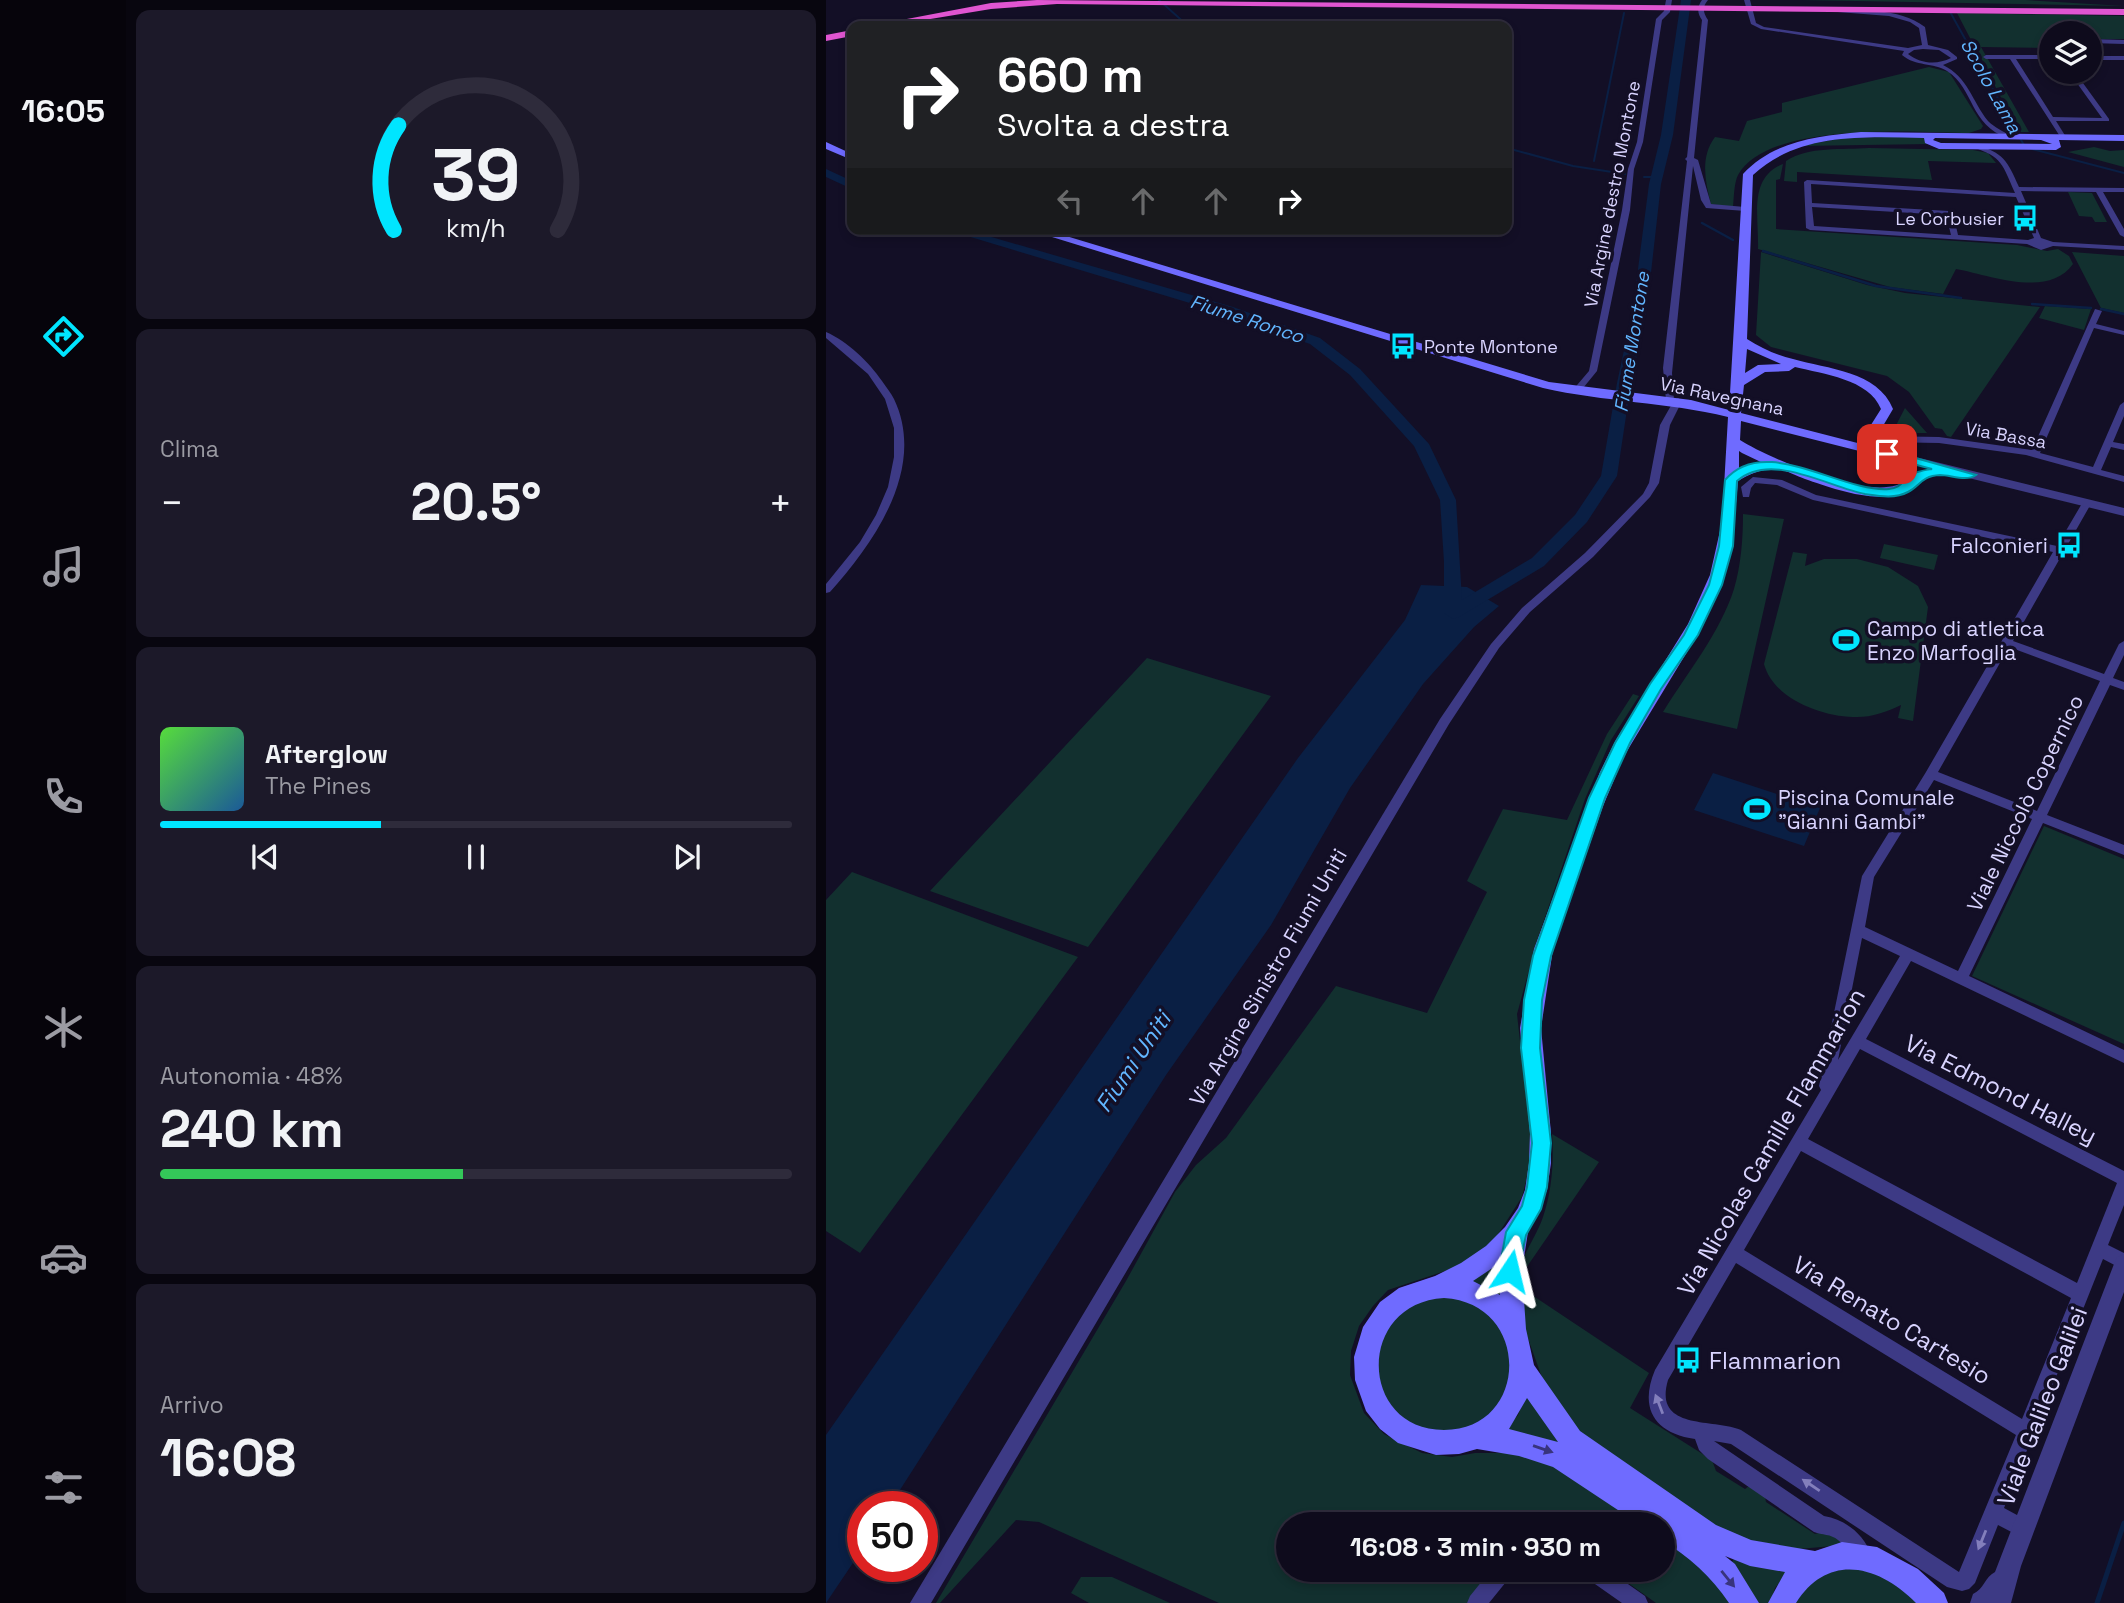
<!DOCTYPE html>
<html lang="it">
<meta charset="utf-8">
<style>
body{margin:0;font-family:"Space Grotesk",sans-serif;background:#1c1929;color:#f1f3f6;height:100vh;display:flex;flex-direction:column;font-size:26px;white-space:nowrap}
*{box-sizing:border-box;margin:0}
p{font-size:23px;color:#9b9ba3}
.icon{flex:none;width:38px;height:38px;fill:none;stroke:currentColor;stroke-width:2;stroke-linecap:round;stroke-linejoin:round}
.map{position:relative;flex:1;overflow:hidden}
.drawer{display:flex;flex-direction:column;gap:10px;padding:10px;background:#08060f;width:700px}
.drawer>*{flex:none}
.banner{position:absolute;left:21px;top:21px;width:665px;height:214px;border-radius:14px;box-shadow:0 4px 10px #0003,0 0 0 2px #2e2b3b;background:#202124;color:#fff;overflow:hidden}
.controls{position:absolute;left:1213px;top:21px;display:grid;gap:14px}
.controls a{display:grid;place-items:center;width:63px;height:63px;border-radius:50%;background:#0e0b1c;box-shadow:0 4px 10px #0003,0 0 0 2px #2e2b3b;font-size:35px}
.speed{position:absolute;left:21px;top:1491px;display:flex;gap:14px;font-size:35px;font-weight:700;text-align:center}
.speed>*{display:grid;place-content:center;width:91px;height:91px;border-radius:50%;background:#0e0b1c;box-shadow:0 4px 10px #0003,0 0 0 2px #2e2b3b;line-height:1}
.speed .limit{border:10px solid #d22;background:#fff;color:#111}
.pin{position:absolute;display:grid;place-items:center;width:60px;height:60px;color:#fff;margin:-30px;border-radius:14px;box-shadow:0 4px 10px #0006}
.me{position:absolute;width:77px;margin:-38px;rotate:10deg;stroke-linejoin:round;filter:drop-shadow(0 0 5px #0008)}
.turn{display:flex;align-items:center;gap:24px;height:147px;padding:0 35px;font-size:32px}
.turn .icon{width:91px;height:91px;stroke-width:2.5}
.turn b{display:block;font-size:49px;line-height:60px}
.lanes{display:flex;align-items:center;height:66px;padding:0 35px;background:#0003;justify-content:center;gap:35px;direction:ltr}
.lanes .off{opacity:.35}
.big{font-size:52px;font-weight:700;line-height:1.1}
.drawer .tile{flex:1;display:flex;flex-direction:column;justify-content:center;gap:10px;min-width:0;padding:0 24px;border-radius:14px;background:#1c1929}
.drawer .dial{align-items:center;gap:0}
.dial svg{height:182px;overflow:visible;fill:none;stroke:#2e2b3b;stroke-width:7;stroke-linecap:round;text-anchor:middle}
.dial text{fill:#f1f3f6;stroke:none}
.song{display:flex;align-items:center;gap:21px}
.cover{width:84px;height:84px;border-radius:10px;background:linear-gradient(135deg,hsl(110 70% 55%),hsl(210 70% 35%))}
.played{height:7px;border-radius:4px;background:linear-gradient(90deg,#00e5ff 35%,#2e2b3b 35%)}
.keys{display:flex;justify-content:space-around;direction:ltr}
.heat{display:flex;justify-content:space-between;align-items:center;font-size:38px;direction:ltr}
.charge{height:10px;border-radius:5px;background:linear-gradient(90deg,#34c759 48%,#2e2b3b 0)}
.trip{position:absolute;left:450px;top:1512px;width:399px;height:70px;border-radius:35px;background:#0e0b1c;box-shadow:0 4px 10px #0003,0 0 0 2px #2e2b3b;font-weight:700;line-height:70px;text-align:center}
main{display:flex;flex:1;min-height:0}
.tab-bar{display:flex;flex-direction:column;width:126px;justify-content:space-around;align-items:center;background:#06040b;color:#9b9ba3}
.tab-bar .icon{width:49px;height:49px}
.tab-bar .current{color:#00e5ff}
.tab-bar b{font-size:32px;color:#f1f3f6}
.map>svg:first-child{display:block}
</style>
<main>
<nav class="tab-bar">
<b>16:05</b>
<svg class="icon current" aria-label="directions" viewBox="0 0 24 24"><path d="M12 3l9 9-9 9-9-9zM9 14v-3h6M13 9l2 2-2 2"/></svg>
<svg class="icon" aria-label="music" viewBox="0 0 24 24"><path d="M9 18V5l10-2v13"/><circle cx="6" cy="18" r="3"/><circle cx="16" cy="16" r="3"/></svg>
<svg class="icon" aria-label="phone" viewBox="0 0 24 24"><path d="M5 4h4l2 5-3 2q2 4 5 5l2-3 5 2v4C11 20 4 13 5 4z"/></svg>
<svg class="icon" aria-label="climate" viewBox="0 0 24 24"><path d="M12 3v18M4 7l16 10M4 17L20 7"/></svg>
<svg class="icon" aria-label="car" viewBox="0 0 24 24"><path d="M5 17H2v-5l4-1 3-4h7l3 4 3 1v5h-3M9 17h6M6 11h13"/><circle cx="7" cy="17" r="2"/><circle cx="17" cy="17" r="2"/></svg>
<svg class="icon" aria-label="filters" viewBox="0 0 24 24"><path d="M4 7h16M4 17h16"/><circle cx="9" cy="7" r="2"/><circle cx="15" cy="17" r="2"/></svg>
</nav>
<section class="drawer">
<div class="tile dial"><svg viewBox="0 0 100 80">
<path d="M14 69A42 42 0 1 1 86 69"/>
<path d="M14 69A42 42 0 0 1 16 23" stroke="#00e5ff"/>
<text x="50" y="56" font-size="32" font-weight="700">39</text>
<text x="50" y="72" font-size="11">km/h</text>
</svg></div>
<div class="tile"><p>Clima</p>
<div class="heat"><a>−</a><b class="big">20.5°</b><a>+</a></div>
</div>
<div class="tile">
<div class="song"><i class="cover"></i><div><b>Afterglow</b><p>The Pines</p></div></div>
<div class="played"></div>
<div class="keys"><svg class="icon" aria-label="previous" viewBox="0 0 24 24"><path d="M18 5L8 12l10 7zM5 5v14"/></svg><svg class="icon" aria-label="pause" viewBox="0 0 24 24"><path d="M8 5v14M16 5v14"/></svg><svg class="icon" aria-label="next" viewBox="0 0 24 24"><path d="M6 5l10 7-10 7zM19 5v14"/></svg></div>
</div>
<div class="tile"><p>Autonomia · 48%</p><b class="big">240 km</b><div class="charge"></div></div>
<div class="tile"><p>Arrivo</p><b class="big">16:08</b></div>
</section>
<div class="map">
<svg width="1298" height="1603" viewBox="0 0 1298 1603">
<rect width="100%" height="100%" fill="#130f26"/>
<path fill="#12302f" d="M975,0H1199L1298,6Z
M1131,13L1298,16V39H1264V33H1225V48L1155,47L1203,132H1193Z
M1103,67L1123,72L1157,126L1155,129L1143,133C1090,132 942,121 912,175C908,183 908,197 907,207L885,204C879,181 874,157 889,137L913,141L921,121L956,112V103Z
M1101,136L1099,141L1104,144L973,146L1018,138Z
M1268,147L1284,151L1298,150V167L1242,152Z
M1043,148L1147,150L1162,153L1170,163L1102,161L1106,180L971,172V182L958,181L960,161C982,146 1017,150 1043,148Z
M957,164L954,179L950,180V229L1191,245L1221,251L1232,249L1243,256L1247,264C1222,299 1164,275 1130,269L1117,294L1064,287L932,249C933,216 922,178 957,164Z
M1242,192L1266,193L1281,222H1269L1266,217L1253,216Z
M935,252L1041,285L1079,293L1214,307L1125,437L1121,436L1116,429L1109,428L1083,392L1061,376L945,347L930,335Z
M1246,252L1298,256V313L1275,308Z
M1219,306L1265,309L1258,330L1213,318Z
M1079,408L1101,433H1066Z
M917,514L958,519L911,729L837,712C861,673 894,633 908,589C915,565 917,539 917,514Z
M1058,544L1112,555L1108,570L1054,558Z
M967,552L981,554L979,566L998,559H1031L1062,567L1092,586L1102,607L1087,721L1072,718L1075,705C1060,712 1044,718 1027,717C994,716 947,698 938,664Z
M321,658L445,696L262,947L104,891Z
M807,694L813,696L785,740L759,799L711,941L691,1014L705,1141L703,1169L696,1197L669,1239L648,1257L625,1269L562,1290L547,1306L533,1326L525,1351L524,1375L538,1413L558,1434L596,1453L626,1457L649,1453H683L728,1463L753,1475L825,1524H462V1570H666L641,1603H393L213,1522L190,1520L114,1603H110L300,1281L349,1192L370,1165L400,1138L510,986L601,1013L661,892L641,881L677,809L741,820L781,734Z
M1218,826L1298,859V1044L1146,976Z
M26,872L252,957L34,1253L0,1231V900Z
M726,1134L773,1162L698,1271L694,1268C699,1250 711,1235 717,1217C726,1191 728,1161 726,1134Z
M679,1253V1303L639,1281Z
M694,1287L823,1373L804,1408L886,1460L890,1471L919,1489L926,1484L938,1492L940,1502L989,1534L999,1531L1018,1540V1545L973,1549L907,1537L762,1446L724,1400L694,1316Z
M549 1365a68 68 0 1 1 136 0a68 68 0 1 1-136 0Z
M700,1395L734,1444L678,1431L692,1415Z
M837,1532L909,1603H830L784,1570H836Z
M908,1559L964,1570L949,1588L944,1603H929L904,1565Z
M1041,1566L1096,1603H968L994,1573Z
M255,1577H286L344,1603H263L245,1593Z"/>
<path fill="#0a1f44" d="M595,585L641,587L673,606L648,627L597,684L524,788L445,925L340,1075L63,1507H37V1548L0,1603V1435L472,758L579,620Z
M887,773L994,808L978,846L868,810Z"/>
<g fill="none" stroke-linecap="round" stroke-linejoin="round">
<path stroke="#0a1f44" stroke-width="2" d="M333,0L362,26
M1123,10L1199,147
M681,148L747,166L799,174
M1206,149L1298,173
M768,161L798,13
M818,177H830"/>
<path stroke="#0a1f44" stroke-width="2.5" d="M876,223L907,240
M937,251L1050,286L1135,298
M1206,304L1265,308
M1275,309L1298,314"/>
<path stroke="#0a1f44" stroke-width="5" d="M1271,1603L1298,1523"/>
<path fill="#0a1f44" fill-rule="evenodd" d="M855,0H865L847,135L835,184L821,308L805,383L791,476L761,522L718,566L633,617L627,619L618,613V562L614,500L588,446L524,375L484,344L397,313L118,229H138L407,307L494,338L534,369L603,444L630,500L636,600L706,558L749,515L775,476L791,383L807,308L823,184L835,135Z
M0,169L26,181V189L0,177Z"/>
<path fill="#3d3a85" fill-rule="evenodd" d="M840,0H846L844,12L836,20L817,142L808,169L804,210L771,371L753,393L750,394L746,391L763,371L796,210L802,169L811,142L830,19L838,11Z
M876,0H882C876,7 877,13 882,20L868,158L872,160L885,204L919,207L923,209L919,211L880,208L875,200L867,166L846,373L848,400L852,398L856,401L844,425L833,483L824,497L767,557L704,612L673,648L623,724L105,1603H84L614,719L665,644L696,608L759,553L817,494L823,483L834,425L847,402L844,403L840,400L837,368L861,161L859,159L861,157L876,20C871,13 871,7 876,0Z
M918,0H924L930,23L938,27L1082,48L1096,45L1093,28L1084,22L1063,16L999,11L1002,9C1034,11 1072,7 1099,27L1102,45L1122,50L1131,57V59L1117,65C1142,77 1146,101 1162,121C1169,128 1177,131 1185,136L1182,138C1143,125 1149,89 1121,71C1107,62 1090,67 1076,55L1078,51L935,29L925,24ZM1097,49L1113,50L1125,58C1111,65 1095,64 1082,54L1088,50Z
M1264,39L1298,40V44L1264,43Z
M1225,55V59H1190L1227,117L1276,118L1243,72H1249L1283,119V121H1230L1240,137L1235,138L1184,59H1160L1157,57L1160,55Z
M1264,56H1298V60H1264Z
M1148,144C1178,153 1181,160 1193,187L1298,188V192H1277L1298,229V237L1294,235L1270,192L1195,191L1215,238L1227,242L1298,246V250L1227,246L1215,250L1201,244L984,230L980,228L978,182L981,180L1189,193C1176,164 1177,157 1146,147V145ZM985,184L1190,197L1208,238L1202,240L1132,235L1127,213L1123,211L986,203ZM986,207L1120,215L1125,235L988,226Z
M1269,309L1276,311L1270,324L1298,331V335L1268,328L1214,453L1267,467L1294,405L1298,402V416L1287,442L1298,444V450L1285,447L1275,470L1298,476V482L1200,455L1113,443L1055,442L1050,439L1055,436L1113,437L1206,450Z
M0,332C21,341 43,362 56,381C60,387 65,393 68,399C101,468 48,543 4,592L0,593V584L34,542L50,515L62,487L68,457V428L59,399L42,374L0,338Z
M927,477L956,480L990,495L1231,546L1258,500H1264L1266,502L1187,641L1278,674L1293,644L1298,641V655L1287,678L1298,682V690L1284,685L1221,815L1298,845V855L1217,823L1143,976L1298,1050V1063L1085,961L1040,1039L1298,1171V1205L1282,1245L1298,1253V1270L1277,1259L1178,1508L1204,1522L1206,1529L1204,1536L1197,1538L1172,1525L1149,1583L1143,1589L1136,1591L1121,1587L905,1444L888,1441L998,1516C1021,1520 1038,1535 1046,1556L1044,1563L1037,1565C1025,1561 1022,1547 1012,1540C1005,1534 996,1535 988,1532L882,1459L873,1450L869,1439C828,1433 813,1408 829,1370L995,1090L993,1086L1036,876L1100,772L1227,552L987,500L951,485L929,483L925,488L923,497H917L915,487ZM1183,647L1274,681L1211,811L1112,772ZM1108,780L1206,819L1132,971L1039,927L1048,877ZM1036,938L1074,956L1012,1060ZM1034,1049L1291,1183L1251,1283L982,1139ZM975,1151L1245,1298L1196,1419L918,1250ZM910,1263L1190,1435L1133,1572L915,1430C887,1418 827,1431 842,1380Z
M665,1570H686L684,1577L663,1603H641L644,1596Z
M757,1570H782L819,1596L822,1603H796L759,1577Z"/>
<path fill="#3d3a85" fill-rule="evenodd" d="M1061,450L1298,508V516L1057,457V451Z
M1298,1254V1292L1195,1566L1185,1603H1144L1147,1594C1158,1589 1159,1577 1169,1572L1288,1264L1291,1257Z"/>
<path fill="#6f6bff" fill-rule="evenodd" d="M1035,132L1298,135V141L1233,140L1235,147L1230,150L1113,149L1099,143L1098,138C1039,137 973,132 927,175L921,339C935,348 950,355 967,359C1001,369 1052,371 1067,409L1054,431L1056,439L1096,478C1072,513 1011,490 979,479C970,476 956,468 948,469C935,469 923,474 912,481L906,548L889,600L864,647L798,756L777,806L727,949L715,1028L725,1133V1163L721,1190L702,1232L696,1271L700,1329L708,1365L754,1431L890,1525L925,1540L989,1551L1016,1542L1051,1547L1092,1569L1118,1593L1122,1603H1090C1053,1565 1002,1552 970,1603H942L959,1572L924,1566L899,1556L909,1564L933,1603H903C885,1576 863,1557 836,1540V1524H813L727,1467L693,1456L651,1449L633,1454L610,1455L572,1443L554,1429L540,1411L529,1380L528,1357L537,1327L554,1302L573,1288L609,1276L635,1263L660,1246L679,1227L692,1208L699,1190L703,1163L704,1133L694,1028L708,949L774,772L790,740L862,624L884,575L896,522L902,417C841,402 778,402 717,388L200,229H217L723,382L865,400L903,410L917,174C947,141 992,136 1035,132ZM1109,138L1215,140L1226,144L1115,143L1107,140ZM921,349L955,364L932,365L919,373ZM969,367C997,374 1043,379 1055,409L1043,428L1034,435L1043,438L1047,447L915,413L918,385L939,372L963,371ZM915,421L1057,457L1082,478C1056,508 942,458 914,440ZM913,451L916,453L937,463L913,469ZM674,1263V1295L647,1281ZM618,1298C706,1303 704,1430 618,1430C532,1430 530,1303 618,1298ZM701,1398L732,1442L683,1429Z
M0,142L26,154V160L0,149Z"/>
<path fill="#e055d1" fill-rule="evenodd" d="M211,0L1298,9V15L231,4L165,9L62,26H44L165,3Z
M26,30V36L0,41V35Z"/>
</g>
<defs><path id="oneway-solid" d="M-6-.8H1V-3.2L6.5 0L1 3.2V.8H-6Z" transform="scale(1.75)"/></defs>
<g fill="#837fbc">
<use href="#oneway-solid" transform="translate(833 1404) rotate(-111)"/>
<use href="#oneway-solid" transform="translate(985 1485) rotate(-146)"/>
<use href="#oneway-solid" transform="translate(1156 1540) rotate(112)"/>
</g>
<g fill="#38347d">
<use href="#oneway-solid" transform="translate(717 1449) rotate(19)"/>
<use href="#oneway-solid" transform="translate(902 1579) rotate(51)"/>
</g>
<path fill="#00e5ff" stroke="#0095a6" stroke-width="2" d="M1061,450L1150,475C1140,482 1125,475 1114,475C1095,476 1094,486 1082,492C1069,499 1053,496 1039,494C1002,487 945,451 911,481L907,546L896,585L872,635L835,689L804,743L779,798L725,956L716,1000L714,1048L725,1143L721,1187L715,1209L700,1235L691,1278L684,1281L676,1278L673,1271L680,1232L696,1206L701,1187L706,1143L695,1048L698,1000L707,956L763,798L789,743L824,684L858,635L883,585L893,546L899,480C939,433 1015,493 1063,489C1075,488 1076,481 1085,475C1091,471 1100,470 1106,469L1056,456L1055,454Z"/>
<defs>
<g id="bus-bare" transform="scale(2.1)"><path d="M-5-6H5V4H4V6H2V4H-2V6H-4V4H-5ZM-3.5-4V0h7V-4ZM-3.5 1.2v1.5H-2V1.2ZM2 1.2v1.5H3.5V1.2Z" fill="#00e5ff" stroke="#130f26" stroke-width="2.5" paint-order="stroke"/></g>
<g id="stadium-bare" transform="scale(2.1)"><path d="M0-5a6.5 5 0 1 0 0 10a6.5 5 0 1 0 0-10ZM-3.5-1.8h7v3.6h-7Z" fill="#00e5ff" stroke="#130f26" stroke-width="2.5" paint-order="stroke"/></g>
</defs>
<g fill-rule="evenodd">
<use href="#bus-bare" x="1199" y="218"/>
<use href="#bus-bare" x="577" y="346"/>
<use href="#bus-bare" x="1243" y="545"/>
<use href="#stadium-bare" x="1020" y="640"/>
<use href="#stadium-bare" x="931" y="809"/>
<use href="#bus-bare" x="862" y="1360"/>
</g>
<g text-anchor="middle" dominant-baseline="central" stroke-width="7" stroke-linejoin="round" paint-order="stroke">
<g font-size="18" fill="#d9d4ff" stroke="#130f26">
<text transform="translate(786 194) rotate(-79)">Via Argine destro Montone</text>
<text transform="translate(896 396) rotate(12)">Via Ravegnana</text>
<text transform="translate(1180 435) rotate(10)">Via Bassa</text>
</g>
<g font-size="18" fill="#d9d4ff" stroke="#130f26" text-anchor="end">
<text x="1178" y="218">Le Corbusier</text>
<text x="598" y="346" text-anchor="start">Ponte Montone</text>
</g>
<g font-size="19" font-style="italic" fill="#62b6ff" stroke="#130f26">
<text transform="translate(1165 86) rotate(61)">Scolo Lama</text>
<text transform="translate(421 319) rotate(18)">Fiume Ronco</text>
<text transform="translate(806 342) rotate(-81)">Fiume Montone</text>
</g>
<g font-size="21" fill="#d9d4ff" stroke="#130f26" text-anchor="start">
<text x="1222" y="545" text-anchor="end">Falconieri</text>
<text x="1041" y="628">Campo di atletica<tspan x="1041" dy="24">Enzo Marfoglia</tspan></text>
<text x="952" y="797">Piscina Comunale<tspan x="952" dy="24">"Gianni Gambi"</tspan></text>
</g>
<g font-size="21" fill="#d9d4ff" stroke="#130f26">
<text transform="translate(1199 803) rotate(-64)">Viale Niccolò Copernico</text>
<text transform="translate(442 977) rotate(-60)">Via Argine Sinistro Fiumi Uniti</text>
</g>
<g font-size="23" font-style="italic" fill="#62b6ff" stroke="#130f26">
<text transform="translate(307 1062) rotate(-56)">Fiumi Uniti</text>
</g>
<g font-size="24" fill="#d9d4ff" stroke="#130f26">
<text transform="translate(1175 1089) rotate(27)">Via Edmond Halley</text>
<text transform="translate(945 1142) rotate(-60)">Via Nicolas Camille Flammarion</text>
<text transform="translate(1066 1320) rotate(31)">Via Renato Cartesio</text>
<text transform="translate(1216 1406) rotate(-69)">Viale Galileo Galilei</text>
</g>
<g font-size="24" fill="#d9d4ff" stroke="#130f26" text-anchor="start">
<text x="883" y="1360">Flammarion</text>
</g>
</g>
</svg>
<div class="controls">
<a><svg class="icon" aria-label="layers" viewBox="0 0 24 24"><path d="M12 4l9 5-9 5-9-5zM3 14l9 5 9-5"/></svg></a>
</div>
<div class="speed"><div class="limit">50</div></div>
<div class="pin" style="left:1061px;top:454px;background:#d93025"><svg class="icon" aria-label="arrive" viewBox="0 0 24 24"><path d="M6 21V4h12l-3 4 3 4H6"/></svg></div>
<svg class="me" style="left:684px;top:1271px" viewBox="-20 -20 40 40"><path d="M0-17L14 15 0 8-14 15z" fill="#00e5ff" stroke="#fff" stroke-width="4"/></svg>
<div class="trip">16:08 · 3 min · 930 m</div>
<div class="banner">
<div class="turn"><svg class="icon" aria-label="right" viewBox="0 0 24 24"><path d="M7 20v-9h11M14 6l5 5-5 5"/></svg><div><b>660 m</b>Svolta a destra</div></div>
<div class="lanes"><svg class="icon off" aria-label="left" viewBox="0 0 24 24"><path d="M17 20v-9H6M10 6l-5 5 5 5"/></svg><svg class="icon off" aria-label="ahead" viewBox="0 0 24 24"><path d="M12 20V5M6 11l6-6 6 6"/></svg><svg class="icon off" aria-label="ahead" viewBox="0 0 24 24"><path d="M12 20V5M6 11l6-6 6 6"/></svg><svg class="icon" aria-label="right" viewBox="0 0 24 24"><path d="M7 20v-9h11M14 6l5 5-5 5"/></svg></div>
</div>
</div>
</main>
